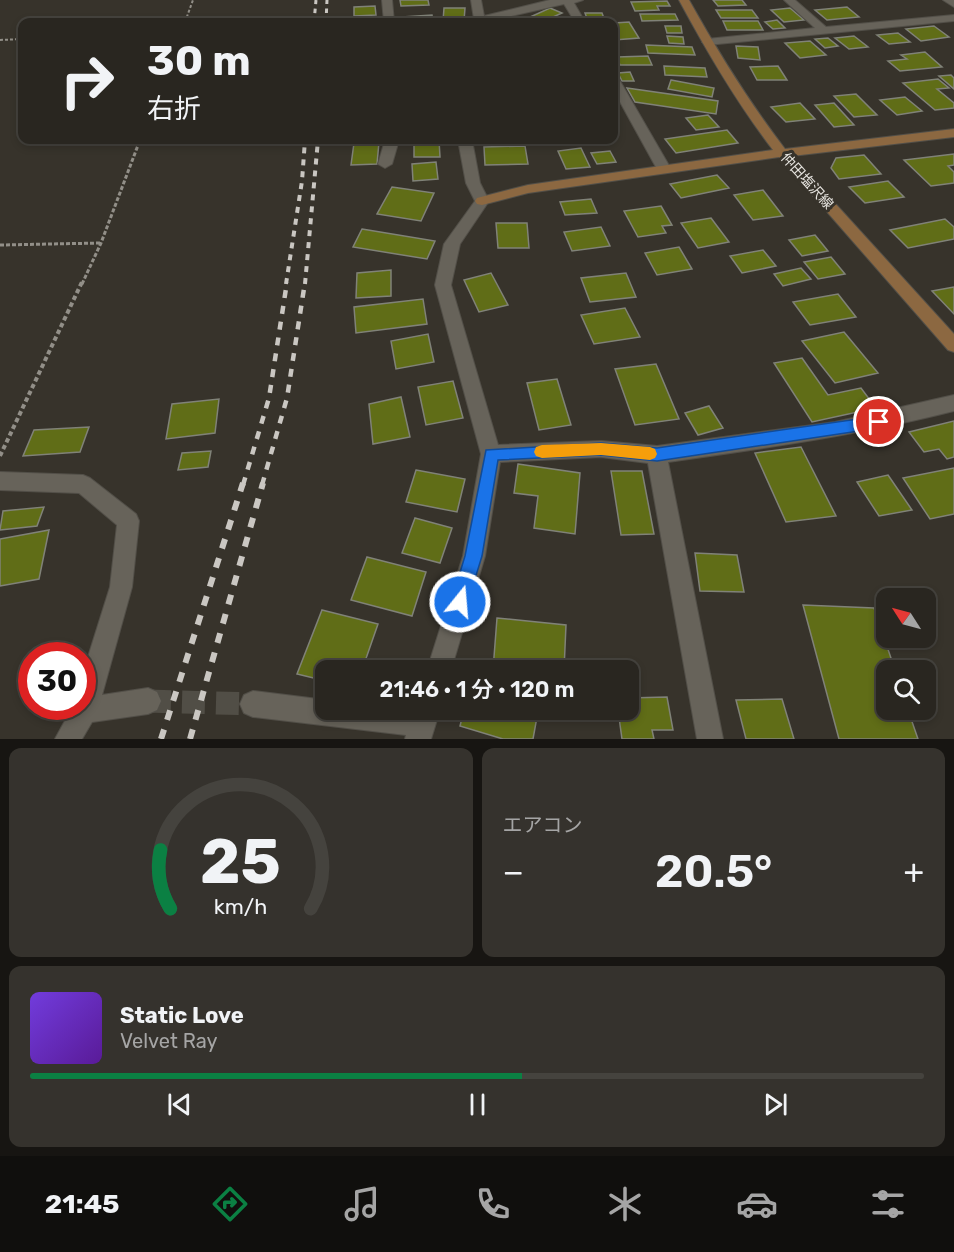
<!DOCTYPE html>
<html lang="ja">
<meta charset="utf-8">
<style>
body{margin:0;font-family:Rubik,"Noto Sans JP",sans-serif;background:#35322d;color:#f1f3f6;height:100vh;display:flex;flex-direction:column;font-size:22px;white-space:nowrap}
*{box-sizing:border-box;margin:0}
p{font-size:20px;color:#a5a5a5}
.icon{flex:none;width:33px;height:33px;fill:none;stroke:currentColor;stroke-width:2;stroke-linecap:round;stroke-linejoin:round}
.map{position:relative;height:739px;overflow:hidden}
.sheet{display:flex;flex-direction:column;gap:9px;padding:9px;background:#171512;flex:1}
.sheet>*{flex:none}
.top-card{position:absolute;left:18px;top:18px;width:600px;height:126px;border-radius:12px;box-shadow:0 3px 9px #0003,0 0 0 2px #45433e;background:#292620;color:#f1f3f6;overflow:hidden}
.needle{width:39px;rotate:306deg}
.fabs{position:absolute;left:876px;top:588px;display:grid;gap:12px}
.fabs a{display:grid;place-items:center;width:60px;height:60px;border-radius:12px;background:#292620;box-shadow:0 3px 9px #0003,0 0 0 2px #45433e;font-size:30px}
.speed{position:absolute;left:18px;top:642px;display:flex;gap:12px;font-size:30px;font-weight:700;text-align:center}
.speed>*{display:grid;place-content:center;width:78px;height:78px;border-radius:50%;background:#292620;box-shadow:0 3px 9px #0003,0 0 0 2px #45433e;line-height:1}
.speed .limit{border:9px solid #d22;background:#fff;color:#111}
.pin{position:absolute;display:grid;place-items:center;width:51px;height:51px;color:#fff;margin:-26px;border:3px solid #fff;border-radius:50%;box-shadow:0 2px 6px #0007}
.me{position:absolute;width:66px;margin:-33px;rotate:17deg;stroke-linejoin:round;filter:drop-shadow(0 0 4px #0008)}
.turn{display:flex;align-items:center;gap:21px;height:126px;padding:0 30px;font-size:27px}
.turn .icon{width:78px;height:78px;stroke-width:2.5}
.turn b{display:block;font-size:42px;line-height:51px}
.big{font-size:45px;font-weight:600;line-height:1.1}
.sheet .widget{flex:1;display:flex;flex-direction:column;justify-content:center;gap:9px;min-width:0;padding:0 21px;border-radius:12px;background:#35322d}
.sheet .dial{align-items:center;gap:0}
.dial svg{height:156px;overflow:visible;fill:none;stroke:#45433e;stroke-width:7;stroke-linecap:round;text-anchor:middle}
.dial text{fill:#f1f3f6;stroke:none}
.song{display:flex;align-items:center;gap:18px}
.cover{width:72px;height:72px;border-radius:9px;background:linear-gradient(135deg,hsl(260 70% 55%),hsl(270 70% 35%))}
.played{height:6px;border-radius:3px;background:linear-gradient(90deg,#0b8043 55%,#45433e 55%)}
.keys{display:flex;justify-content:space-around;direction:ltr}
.heat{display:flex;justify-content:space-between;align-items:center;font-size:33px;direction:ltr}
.sheet .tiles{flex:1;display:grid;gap:9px;grid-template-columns:1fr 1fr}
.widget:last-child{grid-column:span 2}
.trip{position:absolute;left:315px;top:660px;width:324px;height:60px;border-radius:12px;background:#292620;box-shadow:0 3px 9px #0003,0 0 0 2px #45433e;font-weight:600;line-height:60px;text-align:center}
.tabs{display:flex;height:96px;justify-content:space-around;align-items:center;background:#100f0d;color:#a5a5a5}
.tabs .icon{width:42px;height:42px}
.tabs .current{color:#0b8043}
.tabs b{font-size:27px;color:#f1f3f6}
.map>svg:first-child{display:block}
</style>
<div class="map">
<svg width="954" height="739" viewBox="0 0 954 739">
<rect width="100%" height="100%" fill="#37332b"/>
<path fill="#606d17" stroke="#808278" stroke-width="1.5" d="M400,0H428L429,5L401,6Z
M713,0H742L746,5L718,6Z
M667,1L670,6H657L659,10L635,11L631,2Z
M375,6L376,15L354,16V7Z
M847,7L859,17L827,20L815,10Z
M444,8H465L464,21H443Z
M550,8L562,13L542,22H519Z
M790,8L804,20L784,22L771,10Z
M716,10H752L758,18H721Z
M585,13H602L605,21H588Z
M640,14H675L678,20L642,21Z
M432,15L433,22H402V17Z
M777,20L785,28L773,29L765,22Z
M723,21H758L763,30H727Z
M629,22L639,38L614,40V23Z
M665,26H681L682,33H667Z
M934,26L949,37L921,41L906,29Z
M898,33L910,42L889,44L877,35Z
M667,36L683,37L684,44L669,43Z
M854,36L868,47L849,49L835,38Z
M828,38L838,46L825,48L815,39Z
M810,41L826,55L800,58L785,43Z
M646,45L692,47L695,55L648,53Z
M736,46L758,47L760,60L738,58Z
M925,52L942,67L900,71L888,61L907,59L901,55Z
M648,56L652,65H620L617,57Z
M664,66L705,68L707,77L665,75Z
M778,66L787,80H757L750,67Z
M630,72L634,81H622L618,73Z
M951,75L954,78V89L939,76Z
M938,79L949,88L937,89L954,103V108L935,110L903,83Z
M671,80L714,88L712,97L668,89Z
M627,88L718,101L716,114L635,102Z
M856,94L877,115L854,117L834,96Z
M905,97L922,111L897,115L880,100Z
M800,103L815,119L786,122L771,107Z
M834,103L854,125L834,127L815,105Z
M708,115L719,127L696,130L686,118Z
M727,130L738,143L676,153L665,139Z
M414,140H439L440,157H414Z
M379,142L377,164L351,165L354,143Z
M525,146L528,164L485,165L484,147Z
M581,148L590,167L566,169L558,151Z
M610,151L616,162L597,164L591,153Z
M954,154V165L948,166L954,172V183L931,186L904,160Z
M864,155L881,174L839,179L831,168L836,158Z
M436,162L438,179L413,181L412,164Z
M717,175L729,188L681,198L670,184Z
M888,181L904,197L865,203L849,187Z
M392,187L434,193L421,221L377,214Z
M763,190L783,216L753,220L734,195Z
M591,199L597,213L565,215L560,202Z
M661,206L672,225L662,226L666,233L638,237L624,211Z
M711,218L729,242L698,248L681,223Z
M945,219L954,227V239L908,248L890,230Z
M496,223H527L529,248H498Z
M601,227L610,246L572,251L564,232Z
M362,229L435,241L427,259L353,247Z
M815,235L828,251L802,256L789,240Z
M679,247L692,269L657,275L645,253Z
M763,250L776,266L742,273L730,256Z
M831,257L845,274L818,279L804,262Z
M801,268L811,279L783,286L774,274Z
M391,270V296L356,298L357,273Z
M491,273L508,305L479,312L464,280Z
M626,273L636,297L590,302L581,278Z
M954,287V314L932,291Z
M838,294L856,317L810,325L793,302Z
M423,299L427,324L356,333L354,307Z
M625,308L640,337L594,344L581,315Z
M844,332L878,373L835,383L802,341Z
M428,334L434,362L396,369L391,341Z
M802,358L828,395L861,388L876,408L812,422L774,363Z
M656,364L679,419L635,425L615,369Z
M557,379L571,425L539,430L527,383Z
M453,381L463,418L426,425L418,387Z
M401,397L410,437L373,444L369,404Z
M219,399L215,433L166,439L172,404Z
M709,406L723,428L698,435L685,413Z
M954,421V457L947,459L939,449L924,452L909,432Z
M89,427L80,452L23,456L34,430Z
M801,447L836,516L786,522L755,453Z
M211,451L208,467L178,470L182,453Z
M518,464L580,473L575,534L534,528L538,496L514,493Z
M954,468V514L930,519L903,478Z
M416,470L465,479L457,512L406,502Z
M611,471H642L654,534L621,535Z
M888,475L912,510L879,516L857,482Z
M44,507L37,526L0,530L3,511Z
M415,518L452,528L440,563L402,553Z
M49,530L39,579L0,586V539Z
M695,553L737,555L744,592L700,591Z
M367,557L426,572L412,616L351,600Z
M803,605L874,608L895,670H886V710H908L918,739H839Z
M322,610L378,624L362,670H326V681L297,674Z
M497,618L566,625L564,670H493Z
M667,697L673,730H652L654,739H622L618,710H628V698Z
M782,699L794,739H746L736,700Z
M464,710H512L537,717L533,739H503L460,726Z"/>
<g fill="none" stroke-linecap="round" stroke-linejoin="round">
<path stroke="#514e46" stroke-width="23" stroke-dasharray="23 11" stroke-linecap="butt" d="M148,701L253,704"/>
<g stroke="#524f48" stroke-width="2">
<path id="street" d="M382,0H392L394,22H384Z
M471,0H481L484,16L550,0H583L574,3L585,22H575L564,4L485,22H469L474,19Z
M784,0H795L826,27L954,15V21L707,45L702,42L707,39L815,28Z
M943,0H954V7Z
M614,77L620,81L671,169L669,172L664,173L657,169L614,91Z
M385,140H399L392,164L385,168L378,164Z
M458,140H472L480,183L489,201L460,244L451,285L498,445L601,441L657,446L835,422L954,395V411C860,435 765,448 668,462L723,739H697L648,463L601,457L500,462L485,556L451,670H427L463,556L481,454L435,285L444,244L475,201L466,183Z
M0,472L83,475L90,478L136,514L139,521L132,587L102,695L148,688L157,692L161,701L157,710L148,714L92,722L82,739H55L73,706H82V676L110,587L117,525L79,493L0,490Z
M253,691L326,700V710H440L431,739H405L406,735L253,717L244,713L240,704L244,695Z"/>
</g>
<g stroke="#524f48" stroke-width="2">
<path id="secondary" d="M679,0H689C718,52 749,102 785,149L954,129V137L792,156L954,334V352L948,350L779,157L528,193L482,205L477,204L475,201L477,198L528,185L773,150C737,103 707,52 679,0Z"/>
</g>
<path stroke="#928f88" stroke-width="2" stroke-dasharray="3 2" stroke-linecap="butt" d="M185,22L193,0
M0,40L22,39"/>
<path stroke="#928f88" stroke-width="3" stroke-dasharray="4 2" stroke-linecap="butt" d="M0,245L101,243
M82,284L101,243L140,140"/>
<path stroke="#928f88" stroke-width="4" stroke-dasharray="4.5 3" stroke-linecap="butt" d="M0,456L82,282"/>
<use href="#street" fill="#67635a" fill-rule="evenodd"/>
<use href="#secondary" fill="#8c6841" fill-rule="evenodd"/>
<path stroke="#cac7c2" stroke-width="3" stroke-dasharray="4.5 4.5" stroke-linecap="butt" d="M314,22L316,0
M326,22L327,0"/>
<path stroke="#cac7c2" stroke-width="4" stroke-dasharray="6 6" stroke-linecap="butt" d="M286,284L302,181L305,140
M305,284L318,140"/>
<path stroke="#cac7c2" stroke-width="4.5" stroke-dasharray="8 8" stroke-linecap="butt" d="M243,485L269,398L287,282
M262,485L287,398L305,282"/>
<path stroke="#cac7c2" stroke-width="6" stroke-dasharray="10 10" stroke-linecap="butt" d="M161,739L243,483
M190,739L263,483"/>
</g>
<path fill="#1a73e8" stroke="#114b97" stroke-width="1.5" d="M879,416L884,417L886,422L884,426L879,428L657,461L601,455L498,460L482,556L466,608L460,610L454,608L451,602L465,556L486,450L601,443L657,448Z"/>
<path fill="#f59e0b" d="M601,443L650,447L655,449L657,454L655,458L650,460L601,455L542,458L536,456L534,452L536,447L542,445Z"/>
<g text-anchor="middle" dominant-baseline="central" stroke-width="6" stroke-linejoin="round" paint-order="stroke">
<g font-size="14" fill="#e6e4df" stroke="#37332b">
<text transform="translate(807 181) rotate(48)">仲田塩沢線</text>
</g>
</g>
</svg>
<div class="fabs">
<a><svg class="needle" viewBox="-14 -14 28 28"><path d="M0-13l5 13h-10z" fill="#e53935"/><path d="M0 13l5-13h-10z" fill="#a5a5a5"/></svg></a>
<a><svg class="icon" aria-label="search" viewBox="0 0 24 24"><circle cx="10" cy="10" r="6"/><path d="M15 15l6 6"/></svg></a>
</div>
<div class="speed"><div class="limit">30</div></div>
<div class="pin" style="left:879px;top:422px;background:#d93025"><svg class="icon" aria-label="arrive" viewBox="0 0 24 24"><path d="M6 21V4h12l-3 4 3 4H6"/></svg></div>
<svg class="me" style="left:460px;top:602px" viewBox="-20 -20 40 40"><circle r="17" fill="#1a73e8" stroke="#fff" stroke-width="3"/><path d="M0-11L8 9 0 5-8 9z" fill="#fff"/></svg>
<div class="trip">21:46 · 1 分 · 120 m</div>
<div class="top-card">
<div class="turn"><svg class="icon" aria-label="right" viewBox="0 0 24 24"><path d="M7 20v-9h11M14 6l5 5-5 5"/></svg><div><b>30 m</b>右折</div></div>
</div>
</div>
<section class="sheet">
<div class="tiles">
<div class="widget dial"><svg viewBox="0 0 100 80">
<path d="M14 69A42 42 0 1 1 86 69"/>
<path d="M14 69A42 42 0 0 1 9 39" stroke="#0b8043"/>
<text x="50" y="56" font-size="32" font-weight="700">25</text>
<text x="50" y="72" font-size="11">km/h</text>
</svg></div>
<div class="widget"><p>エアコン</p>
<div class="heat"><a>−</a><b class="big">20.5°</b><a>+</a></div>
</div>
<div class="widget">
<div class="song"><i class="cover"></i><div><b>Static Love</b><p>Velvet Ray</p></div></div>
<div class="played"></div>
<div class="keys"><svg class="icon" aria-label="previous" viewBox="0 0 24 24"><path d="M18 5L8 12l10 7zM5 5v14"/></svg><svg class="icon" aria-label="pause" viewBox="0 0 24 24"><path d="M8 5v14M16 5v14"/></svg><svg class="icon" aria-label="next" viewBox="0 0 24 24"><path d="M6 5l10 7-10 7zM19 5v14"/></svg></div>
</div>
</div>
</section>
<nav class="tabs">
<b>21:45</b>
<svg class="icon current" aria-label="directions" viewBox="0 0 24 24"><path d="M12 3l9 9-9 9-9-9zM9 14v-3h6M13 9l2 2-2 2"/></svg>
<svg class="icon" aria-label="music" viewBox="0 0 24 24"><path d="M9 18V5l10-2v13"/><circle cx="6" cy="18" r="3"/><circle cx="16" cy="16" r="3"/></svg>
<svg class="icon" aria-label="phone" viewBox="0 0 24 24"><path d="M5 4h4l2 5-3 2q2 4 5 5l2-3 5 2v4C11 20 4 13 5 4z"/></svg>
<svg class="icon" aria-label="climate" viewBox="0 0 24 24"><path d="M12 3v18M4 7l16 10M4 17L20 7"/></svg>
<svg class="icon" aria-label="car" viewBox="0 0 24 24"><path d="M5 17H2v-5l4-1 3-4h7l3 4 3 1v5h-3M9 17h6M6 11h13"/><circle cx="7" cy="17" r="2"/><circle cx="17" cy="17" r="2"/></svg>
<svg class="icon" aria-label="filters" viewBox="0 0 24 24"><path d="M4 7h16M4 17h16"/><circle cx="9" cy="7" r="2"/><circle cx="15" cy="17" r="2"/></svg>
</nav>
